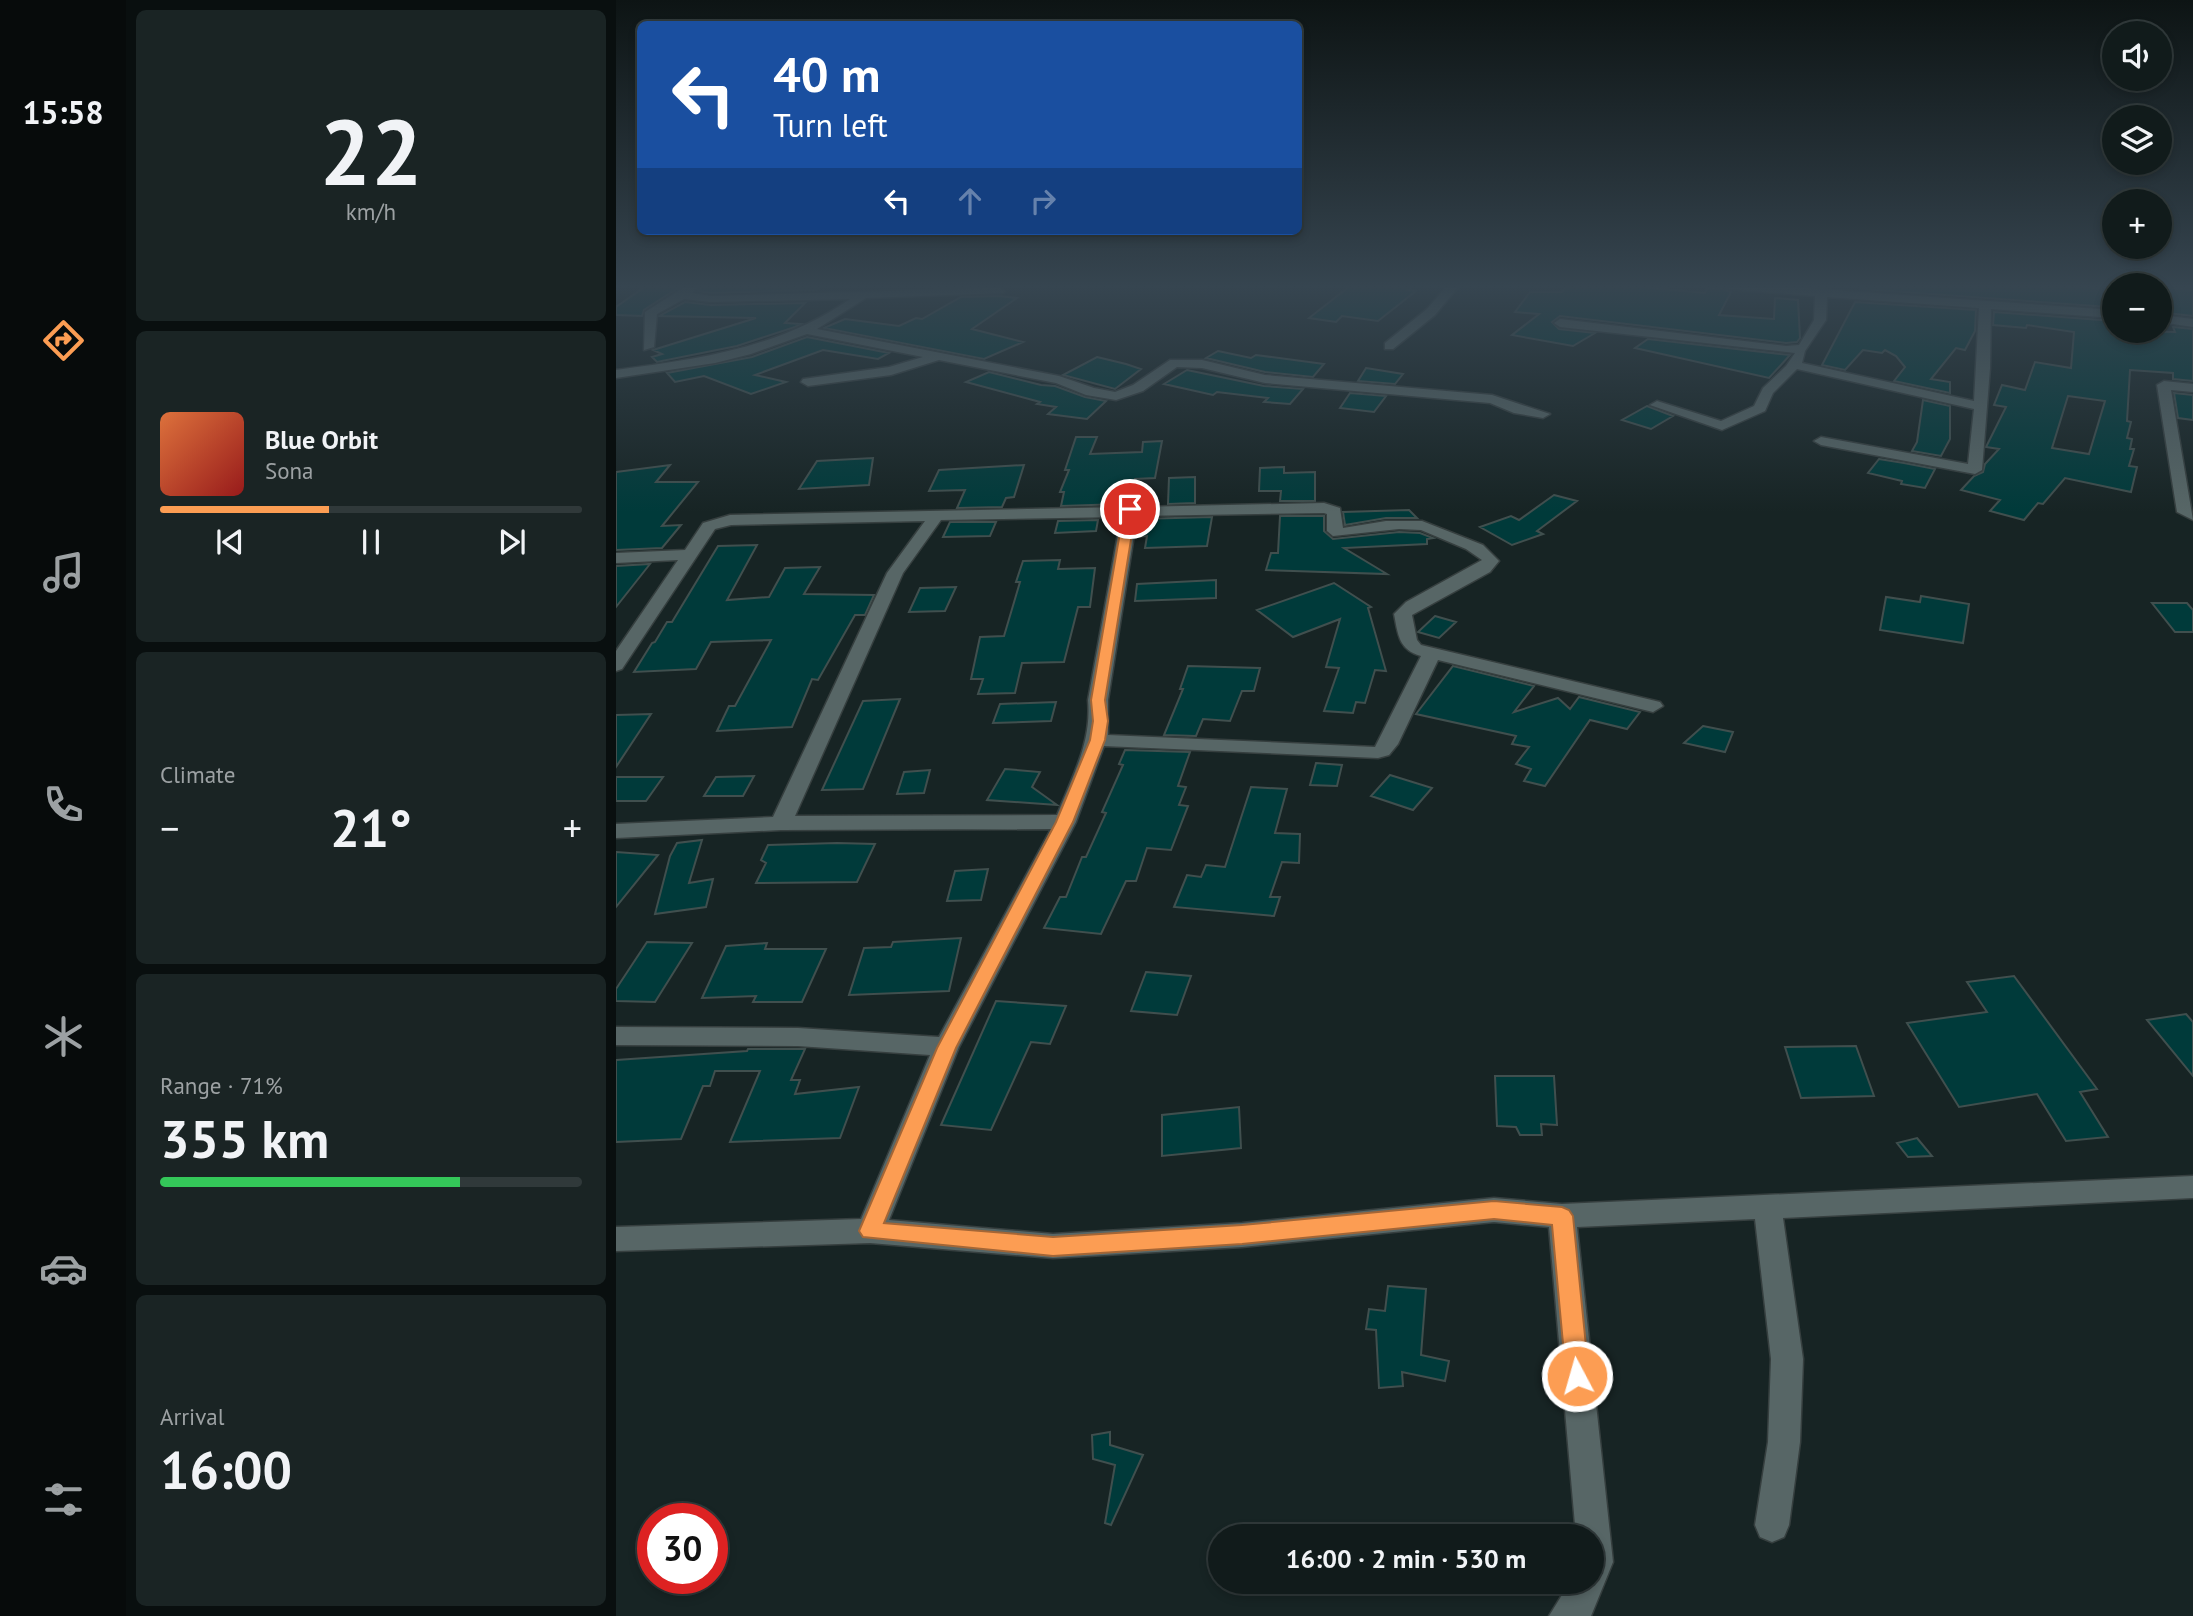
<!DOCTYPE html>
<meta charset="utf-8">
<style>
body{margin:0;font-family:"PT Sans",sans-serif;background:#1a2424;color:#f1f3f6;height:100vh;display:flex;flex-direction:column;font-size:26px;white-space:nowrap}
*{box-sizing:border-box;margin:0}
p{font-size:23px;color:#9ca1a3}
.icon{flex:none;width:38px;height:38px;fill:none;stroke:currentColor;stroke-width:2;stroke-linecap:round;stroke-linejoin:round}
.map{position:relative;flex:1;overflow:hidden}
.sheet{display:flex;flex-direction:column;gap:10px;padding:10px;background:#090f0f;width:490px}
.sheet>*{flex:none}
.hud{position:absolute;left:21px;top:21px;width:665px;height:214px;border-radius:10px;box-shadow:0 4px 10px #0003,0 0 0 2px #30393a;background:#1a4fa0;color:#fff;overflow:hidden}
.controls{position:absolute;left:1486px;top:21px;display:grid;gap:14px}
.controls a{display:grid;place-items:center;width:70px;height:70px;border-radius:50%;background:#111b1b;box-shadow:0 4px 10px #0003,0 0 0 2px #30393a;font-size:35px}
.speed{position:absolute;left:21px;top:1503px;display:flex;gap:14px;font-size:35px;font-weight:700;text-align:center}
.speed>*{display:grid;place-content:center;width:91px;height:91px;border-radius:50%;background:#111b1b;box-shadow:0 4px 10px #0003,0 0 0 2px #30393a;line-height:1}
.speed .limit{border:10px solid #d22;background:#fff;color:#111}
.pin{position:absolute;display:grid;place-items:center;width:60px;height:60px;color:#fff;margin:-30px;border:4px solid #fff;border-radius:50%;box-shadow:0 2px 7px #0007}
.me{position:absolute;width:77px;margin:-38px;rotate:354deg;stroke-linejoin:round;filter:drop-shadow(0 0 5px #0008)}
.turn{display:flex;align-items:center;gap:24px;height:147px;padding:0 21px;font-size:32px}
.turn .icon{width:91px;height:91px;stroke-width:2.5}
.turn b{display:block;font-size:49px;line-height:60px}
.lanes{display:flex;align-items:center;height:66px;padding:0 21px;background:#0003;justify-content:center;gap:35px;direction:ltr}
.lanes .off{opacity:.35}
.big{font-size:52px;font-weight:600;line-height:1.1}
.sheet .widget{flex:1;display:flex;flex-direction:column;justify-content:center;gap:10px;min-width:0;padding:0 24px;border-radius:10px;background:#1a2424}
.sheet .dial{align-items:center;gap:0}
.dial b{font-size:91px;line-height:1}
.song{display:flex;align-items:center;gap:21px}
.cover{width:84px;height:84px;border-radius:10px;background:linear-gradient(135deg,hsl(20 70% 55%),hsl(0 70% 35%))}
.played{height:7px;border-radius:4px;background:linear-gradient(90deg,#fc9d53 40%,#30393a 40%)}
.keys{display:flex;justify-content:space-around;direction:ltr}
.heat{display:flex;justify-content:space-between;align-items:center;font-size:38px;direction:ltr}
.charge{height:10px;border-radius:5px;background:linear-gradient(90deg,#34c759 71%,#30393a 0)}
.trip{position:absolute;left:592px;top:1524px;width:396px;height:70px;border-radius:35px;background:#111b1b;box-shadow:0 4px 10px #0003,0 0 0 2px #30393a;font-weight:600;line-height:70px;text-align:center}
main{display:flex;flex:1;min-height:0}
.dock{display:flex;flex-direction:column;width:126px;justify-content:space-around;align-items:center;background:#070b0b;color:#9ca1a3}
.dock .icon{width:49px;height:49px}
.dock .active{color:#fc9d53}
.dock b{font-size:32px;color:#f1f3f6}
.map>svg:first-child{display:block}
</style>
<main>
<nav class="dock">
<b>15:58</b>
<svg class="icon active" aria-label="directions" viewBox="0 0 24 24"><path d="M12 3l9 9-9 9-9-9zM9 14v-3h6M13 9l2 2-2 2"/></svg>
<svg class="icon" aria-label="music" viewBox="0 0 24 24"><path d="M9 18V5l10-2v13"/><circle cx="6" cy="18" r="3"/><circle cx="16" cy="16" r="3"/></svg>
<svg class="icon" aria-label="phone" viewBox="0 0 24 24"><path d="M5 4h4l2 5-3 2q2 4 5 5l2-3 5 2v4C11 20 4 13 5 4z"/></svg>
<svg class="icon" aria-label="climate" viewBox="0 0 24 24"><path d="M12 3v18M4 7l16 10M4 17L20 7"/></svg>
<svg class="icon" aria-label="car" viewBox="0 0 24 24"><path d="M5 17H2v-5l4-1 3-4h7l3 4 3 1v5h-3M9 17h6M6 11h13"/><circle cx="7" cy="17" r="2"/><circle cx="17" cy="17" r="2"/></svg>
<svg class="icon" aria-label="filters" viewBox="0 0 24 24"><path d="M4 7h16M4 17h16"/><circle cx="9" cy="7" r="2"/><circle cx="15" cy="17" r="2"/></svg>
</nav>
<section class="sheet">
<div class="widget dial"><b>22</b><p>km/h</p></div>
<div class="widget">
<div class="song"><i class="cover"></i><div><b>Blue Orbit</b><p>Sona</p></div></div>
<div class="played"></div>
<div class="keys"><svg class="icon" aria-label="previous" viewBox="0 0 24 24"><path d="M18 5L8 12l10 7zM5 5v14"/></svg><svg class="icon" aria-label="pause" viewBox="0 0 24 24"><path d="M8 5v14M16 5v14"/></svg><svg class="icon" aria-label="next" viewBox="0 0 24 24"><path d="M6 5l10 7-10 7zM19 5v14"/></svg></div>
</div>
<div class="widget"><p>Climate</p>
<div class="heat"><a>−</a><b class="big">21°</b><a>+</a></div>
</div>
<div class="widget"><p>Range · 71%</p><b class="big">355 km</b><div class="charge"></div></div>
<div class="widget"><p>Arrival</p><b class="big">16:00</b></div>
</section>
<div class="map">
<svg width="1577" height="1616" viewBox="0 0 1577 1616">
<rect width="100%" height="100%" fill="#172424"/>
<path fill="#003a3a" stroke="#404f4e" stroke-width="2" fill-rule="evenodd" d="M30,286H65L28,310L26,316L0,315V307Z
M86,286H206L201,290L95,293L81,291Z
M734,286H798L792,290L800,291L762,321L726,316L720,322L693,318Z
M951,286H1016L1089,293L1091,288L1106,289L1115,292L1103,315L1158,319L1159,298L1182,300L1184,338L1181,342L1170,343L944,316L936,322L943,329L979,333L957,346L896,335L923,314L899,312L914,292H946Z
M1247,286H1462L1485,289L1486,306L1493,307L1245,289Z
M1544,287L1577,290V316L1551,313Z
M382,296L401,298L356,329L407,342L368,359L208,328L229,319L283,326L300,318L306,319L345,297Z
M69,302L95,305L189,303L169,323L185,324L179,327L121,346L41,362L36,357L46,354L37,350L140,318L43,316Z
M1239,302L1360,310L1359,331L1349,350L1340,348L1315,379L1334,382V393L1278,381L1289,367L1280,356L1269,350L1266,353L1247,350L1229,370L1206,365Z
M1378,312L1498,321V331L1559,332L1557,327L1577,329V381L1557,379V373L1514,370L1511,421L1515,422L1511,438L1516,439L1514,449H1518L1513,466L1521,467L1515,492L1449,478L1427,504L1422,503L1408,520L1374,511L1384,500L1345,490L1358,476L1367,472L1369,464L1383,449L1370,447L1390,407L1378,405L1386,385L1409,390L1419,362L1455,368L1458,332L1411,325L1410,328L1377,325ZM1452,396L1489,401L1473,454L1436,448Z
M191,337L273,353L262,359L207,350L139,375L170,382L135,394L88,376L59,382L51,373L136,357Z
M1032,339L1174,355L1153,378L1019,348Z
M602,351L635,358L640,355L708,364L697,377L649,372L590,358Z
M481,357L510,364L525,369L499,389L447,375Z
M750,368L787,374L779,384L742,381Z
M571,370L648,386L687,389L674,404L648,402L652,398L601,392L597,395L548,384Z
M373,372L425,385L439,386L469,397L490,401L471,419L432,414L440,407L421,404L424,402L350,382Z
M734,393L770,396L758,412L724,408Z
M1558,393L1577,395V420L1562,418Z
M1307,400L1334,406V439L1325,456L1296,451L1301,442Z
M1031,406L1057,416L1035,429L1006,420Z
M460,437H481L474,454L526,452L527,442L546,441L539,478L519,479L513,502L506,504L445,506L448,492H444L453,470H449Z
M257,458L253,485L183,489L201,461Z
M1263,459L1288,463L1319,469L1309,488L1285,484L1286,481L1252,473Z
M54,465L40,482H82L46,526L65,525L46,548L0,550V472Z
M408,465L398,497L390,498L386,507L341,508L349,490L313,491L323,470Z
M668,467V473L699,472V501H664L665,491H643L644,468Z
M579,477V503L552,504L553,478Z
M938,495L961,501L921,531L927,534L896,545L864,527L895,516L903,520Z
M793,510L801,518H770L729,525L727,512Z
M664,516H708V531L717,539L783,532L804,533L817,538L811,539V544L728,548L771,574L650,570L655,553H662Z
M596,517L591,546L529,548L531,536L520,537L523,519Z
M482,520L480,531L439,533L442,521Z
M334,522H380L374,536L327,537Z
M141,545L111,600L153,597L169,568L204,567L188,594L258,595L249,615H239L202,680L196,679L176,727L101,731L113,706H119L155,640L95,642L80,669L18,672L36,643L39,642L51,622H56L102,546Z
M444,560L442,569L479,568L474,607H462L448,662L406,663L399,693L362,694L367,679H355L364,637L388,636L404,582H400L407,561Z
M34,564L0,607V566Z
M600,580V598L519,601L521,584Z
M718,583L755,607L752,608L770,671L759,670L749,703L740,702L737,713L708,711L723,668L710,667L724,619L677,637L641,610Z
M340,587L329,611L293,612L304,588Z
M1305,596L1353,604L1347,643L1264,630L1270,597L1304,602Z
M1536,603H1571L1577,610V632H1559Z
M819,616L840,622L823,638L802,632Z
M572,666L644,668L638,691H626L614,721L587,719L580,736L548,735L567,689H564Z
M837,666L918,686L898,712L942,698L954,709L963,697L1024,712L1011,729L974,720L929,786L908,781L915,769L900,764L913,747L896,744L900,736L800,714Z
M284,699L247,789L206,790L247,701Z
M440,702L435,721L377,723L384,704Z
M35,714L0,767V715Z
M1087,726L1117,732L1109,752L1068,743Z
M509,750L574,752L562,786L570,787L563,805L572,806L555,850L531,848L520,881H510L485,934L428,928L444,897H450L466,857H470L490,813L486,812L507,765L503,764Z
M700,763L726,765L721,786L694,785Z
M389,769L424,772L416,787L441,805L371,800Z
M314,770L308,793L281,794L288,772Z
M774,775L816,788L797,810L755,796Z
M138,776L127,796H88L100,777Z
M0,777H47L30,801H0Z
M635,787L671,789L659,833L684,834L683,863L666,862L654,897H664L658,916L558,907L571,875L585,877L590,865L609,867Z
M86,840L73,883L97,879L90,907L39,914L54,856L61,843Z
M221,843L259,844L241,882L140,883L150,863L145,860L152,845Z
M0,852L42,855L0,907Z
M372,869L365,900L331,901L339,871Z
M345,938L333,991L233,995L248,948L275,947L277,942Z
M31,942L76,943L39,1002L0,1001V989Z
M151,943L149,949H210L186,1002H137L140,996L86,998L110,946Z
M530,972L575,976L561,1015L515,1011Z
M1398,976L1481,1089L1464,1092L1492,1137L1450,1141L1421,1094L1343,1107L1291,1023L1371,1012L1351,982Z
M380,1001L450,1006L434,1044L415,1042L375,1130L325,1125Z
M1570,1014L1577,1022V1076L1531,1020Z
M1240,1046L1258,1096L1185,1098L1169,1047Z
M132,1049H189L175,1080H184L179,1094L243,1087L224,1138L114,1142L144,1071H99L94,1086H87L65,1139L0,1142V1060L131,1051Z
M879,1076H938L941,1125L925,1124L926,1135H904L900,1127L881,1126Z
M623,1107L625,1148L546,1156V1115Z
M1301,1138L1316,1156L1292,1157L1281,1143Z
M772,1286L810,1289L805,1355L833,1361L829,1381L786,1372L787,1386L763,1388L760,1330L750,1329L753,1309L769,1311Z
M494,1432V1445L527,1455L495,1525L489,1523L499,1465L477,1459L476,1435Z"/>
<g fill="none" stroke-linecap="round" stroke-linejoin="round">
<g stroke="#363f3f" stroke-width="3">
<path id="minor" d="M70,286H83L76,293L95,296L383,288L389,291L387,293L250,298L201,329L443,376L478,388L499,392L517,385L554,360H586L649,375L876,395L934,414L927,418L898,413L874,403L649,383L586,368L561,367L527,391L500,400L470,395L440,383L323,360L275,375L192,386L185,382L187,379L273,367L307,357L191,334L135,354L99,363L0,378V370C83,359 164,348 234,299L95,302L68,299L41,314L38,347L28,350L29,312Z
M831,286H843L819,315L777,349H769V343L811,309Z
M1106,286H1160L1498,310V318L1375,309L1374,368L1366,470L1359,474L1205,445L1198,441L1205,437L1352,464L1358,409L1181,369L1157,393L1149,411L1106,430L1034,405L1041,401L1105,421L1138,406L1147,388L1170,366L1179,353L944,327L938,323L944,319L1170,346L1183,345L1198,320L1199,296L1112,289ZM1211,297L1363,308L1358,401L1186,363L1189,351L1210,320Z
M1544,315L1577,319V327L1544,322Z
M1548,381L1577,384V392L1555,390L1577,520L1561,512L1541,385Z
M708,503L724,508L727,528L770,521H806L867,545L883,561L874,572L796,615L801,640L805,645L1044,702L1047,706L1037,712L822,660L782,744L773,755L762,758L488,746L460,822L343,1047L273,1220L437,1234L626,1223L878,1198L946,1204L1577,1176V1198L1167,1218L1187,1359L1184,1442L1173,1525L1168,1537L1156,1542L1144,1537L1139,1525L1152,1442L1155,1359L1139,1219L961,1227L997,1562L975,1616H933L954,1582H975V1536H960L933,1227L878,1222L626,1247L437,1258L254,1243L0,1251V1227L245,1219L314,1055L182,1046L0,1045V1027L182,1028L323,1037L435,829L165,830L0,838V824L157,817L271,573L309,521L115,525L99,529L6,669L0,671V651L62,560L0,563V553L69,550L87,523L114,515L507,507L514,504L520,507ZM708,513L711,514V531L717,536L783,529L805,530L850,549L866,560L790,602L778,614C782,635 783,650 805,656L759,747L492,735V700L521,516ZM505,517L472,700C476,742 456,777 441,815L179,816L287,573L325,520Z"/>
</g>
<use href="#minor" fill="#576666" fill-rule="evenodd"/>
</g>
<linearGradient id="sky" x2="0" y2="1"><stop stop-color="#0d1414"/><stop offset="0.56" stop-color="#364550"/><stop offset="1" stop-color="#364550" stop-opacity="0"/></linearGradient>
<rect width="1577" height="512" fill="url(#sky)"/>
<path fill="#fc9d53" stroke="#a46636" stroke-width="2" d="M514,506L520,509L489,700L492,721L489,740L457,822L340,1048L268,1223L437,1237L626,1225L878,1201L946,1207L953,1210L957,1216L973,1376L970,1384L961,1387L953,1384L950,1376L936,1225L878,1219L626,1244L437,1256L247,1237L243,1231L321,1048L440,822L474,740L477,721L475,700L508,509Z"/>
</svg>
<div class="controls">
<a><svg class="icon" aria-label="sound" viewBox="0 0 24 24"><path d="M4 9h4l5-4v14l-5-4H4zM17 9q2 3 0 6"/></svg></a>
<a><svg class="icon" aria-label="layers" viewBox="0 0 24 24"><path d="M12 4l9 5-9 5-9-5zM3 14l9 5 9-5"/></svg></a>
<a>+</a>
<a>−</a>
</div>
<div class="speed"><div class="limit">30</div></div>
<div class="pin" style="left:514px;top:509px;background:#d93025"><svg class="icon" aria-label="arrive" viewBox="0 0 24 24"><path d="M6 21V4h12l-3 4 3 4H6"/></svg></div>
<svg class="me" style="left:961px;top:1376px" viewBox="-20 -20 40 40"><circle r="17" fill="#fc9d53" stroke="#fff" stroke-width="3"/><path d="M0-11L8 9 0 5-8 9z" fill="#fff"/></svg>
<div class="trip">16:00 · 2 min · 530 m</div>
<div class="hud">
<div class="turn"><svg class="icon" aria-label="left" viewBox="0 0 24 24"><path d="M17 20v-9H6M10 6l-5 5 5 5"/></svg><div><b>40 m</b>Turn left</div></div>
<div class="lanes"><svg class="icon" aria-label="left" viewBox="0 0 24 24"><path d="M17 20v-9H6M10 6l-5 5 5 5"/></svg><svg class="icon off" aria-label="ahead" viewBox="0 0 24 24"><path d="M12 20V5M6 11l6-6 6 6"/></svg><svg class="icon off" aria-label="right" viewBox="0 0 24 24"><path d="M7 20v-9h11M14 6l5 5-5 5"/></svg></div>
</div>
</div>
</main>
